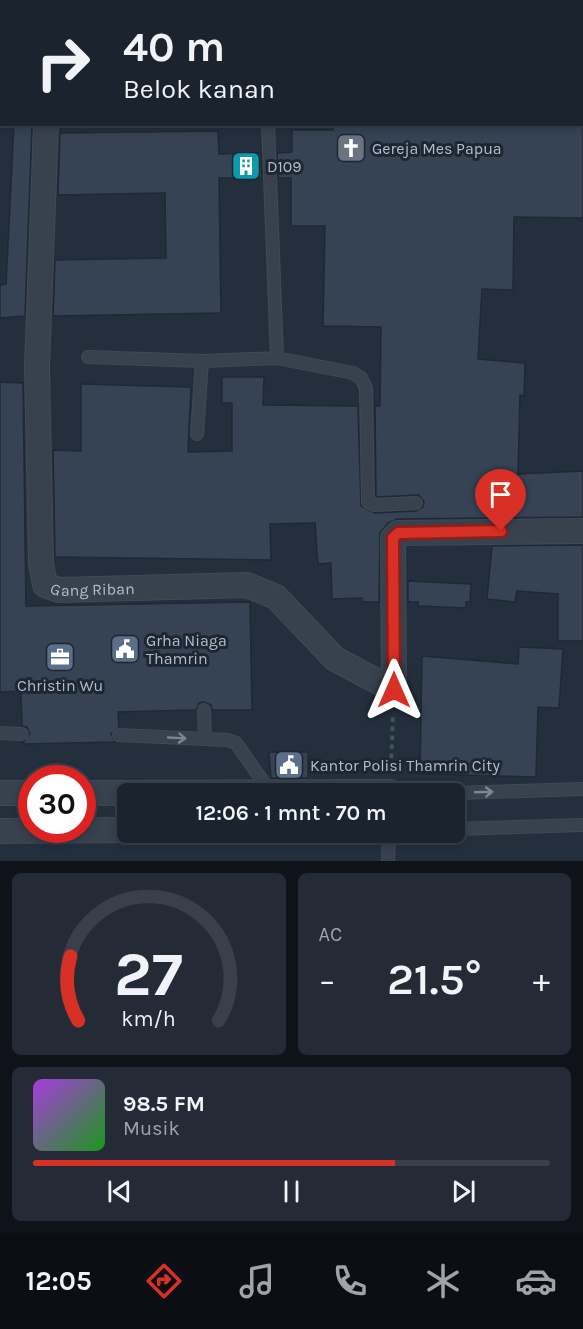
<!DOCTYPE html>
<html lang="id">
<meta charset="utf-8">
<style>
body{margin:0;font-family:Karla,sans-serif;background:#242b36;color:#f1f3f6;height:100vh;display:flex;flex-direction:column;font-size:22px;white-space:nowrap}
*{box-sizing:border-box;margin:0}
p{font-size:20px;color:#a0a4aa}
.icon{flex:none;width:33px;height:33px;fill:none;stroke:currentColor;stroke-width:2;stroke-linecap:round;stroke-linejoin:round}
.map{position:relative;height:861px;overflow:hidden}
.drawer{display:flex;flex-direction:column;gap:12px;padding:12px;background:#0f1319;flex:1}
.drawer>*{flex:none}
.banner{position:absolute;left:0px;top:0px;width:584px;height:126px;box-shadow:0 3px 9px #0003,0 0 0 2px #39404a;background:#1b232e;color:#f1f3f6;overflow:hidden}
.speed{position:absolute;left:18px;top:765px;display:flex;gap:12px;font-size:30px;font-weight:700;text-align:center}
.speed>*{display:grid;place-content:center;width:78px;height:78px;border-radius:50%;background:#1b232e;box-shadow:0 3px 9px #0003,0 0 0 2px #39404a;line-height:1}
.speed .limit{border:9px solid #d22;background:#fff;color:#111}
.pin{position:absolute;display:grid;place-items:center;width:51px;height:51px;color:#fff;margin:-62px -26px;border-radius:50% 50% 50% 0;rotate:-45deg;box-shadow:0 0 6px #0007}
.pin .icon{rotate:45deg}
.me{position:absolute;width:66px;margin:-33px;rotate:0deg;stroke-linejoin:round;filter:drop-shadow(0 0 4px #0008)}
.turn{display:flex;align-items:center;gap:21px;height:126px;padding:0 24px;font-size:27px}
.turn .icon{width:78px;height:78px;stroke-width:2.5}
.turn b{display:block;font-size:42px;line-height:51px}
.big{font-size:45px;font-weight:600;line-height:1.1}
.drawer .widget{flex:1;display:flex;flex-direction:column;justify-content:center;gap:9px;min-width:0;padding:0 21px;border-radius:9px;background:#242b36}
.drawer .dial{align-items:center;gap:0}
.dial svg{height:156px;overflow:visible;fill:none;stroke:#39404a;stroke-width:7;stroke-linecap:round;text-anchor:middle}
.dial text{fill:#f1f3f6;stroke:none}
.song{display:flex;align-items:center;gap:18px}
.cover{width:72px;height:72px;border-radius:9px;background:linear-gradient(135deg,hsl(280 70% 55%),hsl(120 70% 35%))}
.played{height:6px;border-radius:3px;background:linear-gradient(90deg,#d93025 70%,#39404a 70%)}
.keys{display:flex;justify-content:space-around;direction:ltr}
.heat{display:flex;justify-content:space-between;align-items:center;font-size:33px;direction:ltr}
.drawer .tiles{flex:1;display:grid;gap:12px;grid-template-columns:1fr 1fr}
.widget:last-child{grid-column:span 2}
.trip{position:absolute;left:117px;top:783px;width:348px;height:60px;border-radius:9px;background:#1b232e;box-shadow:0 3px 9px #0003,0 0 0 2px #39404a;font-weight:600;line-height:60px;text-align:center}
.dock{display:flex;height:96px;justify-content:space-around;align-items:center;background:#0b0e12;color:#a0a4aa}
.dock .icon{width:42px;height:42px}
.dock .current{color:#d93025}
.dock b{font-size:27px;color:#f1f3f6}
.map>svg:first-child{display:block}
</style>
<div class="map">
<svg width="583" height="861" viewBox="0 0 583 861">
<rect width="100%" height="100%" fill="#242f3e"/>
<path fill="#364354" stroke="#1f2835" stroke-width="1.5" d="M14,124L32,125L25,316L0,318V285L6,284Z
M333,124H583V218L514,217L513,290L482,289L478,359L525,363L524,396L520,395L518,474L583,471V517L397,519L388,523L380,533L379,602H362V598L332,599L331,563L318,564L315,523L270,524L271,560L55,557L53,450L81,451V384L191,387L188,452L232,451V403H222V377H264L263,405L358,406L361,506L375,513L416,511L423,507L424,502L419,495L376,497L375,406H380L381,327L323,326L325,226H291V178H278L277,153L292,152V130H333Z
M218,131L219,154L261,153L262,178H219L221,313L53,316L55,260L166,258L165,193L58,195L60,133Z
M0,382L23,383L26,606L250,602L252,710H212L211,705L204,702L199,703L196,710L118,712L119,727L111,734L115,742L22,744L30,734L27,727L22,726L21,691L0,692Z
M583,545V641H558V594L517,591L515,602L487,599L492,546Z
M408,581L471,584L470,602H466V608L418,606V602H408Z
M519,647L563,649L559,708L538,707L536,777L420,774L422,656L518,664Z
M269,752H308V778H271Z"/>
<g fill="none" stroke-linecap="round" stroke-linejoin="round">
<g stroke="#414a57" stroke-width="14">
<path id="service" d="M520,0V2
M88,357L202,361L277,358L268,124
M277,358L353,373L361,378L366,388L368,502L375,505L416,503
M197,434L202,361
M204,710L205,739
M0,733L22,734
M119,735L227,740L236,743L271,793
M390,794H421
M425,794L583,789
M454,829L583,825
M388,861L389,832"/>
</g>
<g stroke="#414a57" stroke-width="26">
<g id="minor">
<path d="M419,0V2"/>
<path d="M269,2V0"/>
<path id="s1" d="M46,124L37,367L41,563L45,585L59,590L247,585L276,597L335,659L394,690L393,538L398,533L583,531"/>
<path d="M0,793H32"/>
<path d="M82,793L390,792"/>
<path d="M0,831L128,830"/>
</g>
</g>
<g stroke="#414a57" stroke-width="34">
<path id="primary" d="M71,0L115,2
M582,4H583
M582,56H583
M0,57H2"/>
</g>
<path stroke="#3f5557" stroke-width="4" stroke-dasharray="4.5 4.5" stroke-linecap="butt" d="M391,767L393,714"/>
<use href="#service" stroke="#38414e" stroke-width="12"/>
<use href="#minor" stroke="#38414e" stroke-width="24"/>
<use href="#primary" stroke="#56606e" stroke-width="33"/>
</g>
<defs><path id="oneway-shaft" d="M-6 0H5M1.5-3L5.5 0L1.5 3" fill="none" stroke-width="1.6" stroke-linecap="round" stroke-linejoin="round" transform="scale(1.5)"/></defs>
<g stroke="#7c8592">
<use href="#oneway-shaft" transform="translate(177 738) rotate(3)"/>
<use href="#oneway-shaft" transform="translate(484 792) rotate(-2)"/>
</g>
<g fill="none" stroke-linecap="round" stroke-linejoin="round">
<g stroke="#8d1f18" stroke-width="15">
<path id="route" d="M394,690L393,538L398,533L501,531"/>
</g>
<use href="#route" stroke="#d93025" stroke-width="10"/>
</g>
<defs>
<g id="church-square" transform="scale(1.5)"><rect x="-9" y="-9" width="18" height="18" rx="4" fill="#6b7280" stroke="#1d2633"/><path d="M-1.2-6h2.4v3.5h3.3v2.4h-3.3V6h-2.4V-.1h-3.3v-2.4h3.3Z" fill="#fff"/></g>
<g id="building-square" transform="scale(1.5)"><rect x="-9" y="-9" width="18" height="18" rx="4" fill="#0f9aa8" stroke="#1d2633"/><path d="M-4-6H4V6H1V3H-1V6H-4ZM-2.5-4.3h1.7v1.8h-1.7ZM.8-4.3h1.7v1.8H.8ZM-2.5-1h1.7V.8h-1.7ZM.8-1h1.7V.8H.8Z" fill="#fff"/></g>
<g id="civic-square" transform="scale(1.5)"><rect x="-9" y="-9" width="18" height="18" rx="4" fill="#5c6f8a" stroke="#1d2633"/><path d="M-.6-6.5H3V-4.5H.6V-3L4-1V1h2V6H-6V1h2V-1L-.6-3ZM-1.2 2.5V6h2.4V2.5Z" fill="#fff"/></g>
<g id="office-square" transform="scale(1.5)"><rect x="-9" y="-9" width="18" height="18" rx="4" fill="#5c6f8a" stroke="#1d2633"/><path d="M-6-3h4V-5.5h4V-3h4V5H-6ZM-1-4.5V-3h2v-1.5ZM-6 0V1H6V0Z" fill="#fff"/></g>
</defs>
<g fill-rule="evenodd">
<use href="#church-square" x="351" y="148"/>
<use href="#building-square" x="246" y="166"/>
<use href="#civic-square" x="125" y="649"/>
<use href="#office-square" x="60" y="657"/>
<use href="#civic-square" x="289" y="765"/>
</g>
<g text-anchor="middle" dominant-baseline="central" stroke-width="6" stroke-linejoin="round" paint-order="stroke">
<g font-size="16" fill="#b4bcc9" stroke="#1d2633" text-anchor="start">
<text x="372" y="148">Gereja Mes Papua</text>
<text x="267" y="166">D109</text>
<text x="146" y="640">Grha Niaga<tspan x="146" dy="18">Thamrin</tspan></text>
<text x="60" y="685" text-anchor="middle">Christin Wu</text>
<text x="310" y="765">Kantor Polisi Thamrin City</text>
</g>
<g font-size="16" fill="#b4bcc9" stroke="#1d2633">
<text stroke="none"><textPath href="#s1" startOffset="510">Gang Riban</textPath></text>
</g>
</g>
</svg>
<div class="speed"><div class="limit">30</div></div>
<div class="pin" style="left:501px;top:531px;background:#d93025"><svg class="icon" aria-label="arrive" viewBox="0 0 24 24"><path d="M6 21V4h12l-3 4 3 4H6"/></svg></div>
<svg class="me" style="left:394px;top:690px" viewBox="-20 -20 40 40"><path d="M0-17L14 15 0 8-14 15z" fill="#d93025" stroke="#fff" stroke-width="4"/></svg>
<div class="trip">12:06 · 1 mnt · 70 m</div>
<div class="banner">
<div class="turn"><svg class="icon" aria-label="right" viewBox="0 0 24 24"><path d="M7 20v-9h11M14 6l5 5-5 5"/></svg><div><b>40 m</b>Belok kanan</div></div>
</div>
</div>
<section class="drawer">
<div class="tiles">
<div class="widget dial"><svg viewBox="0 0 100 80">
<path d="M14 69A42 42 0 1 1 86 69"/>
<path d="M14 69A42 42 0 0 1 10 36" stroke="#d93025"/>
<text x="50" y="56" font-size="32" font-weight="700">27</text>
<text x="50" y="72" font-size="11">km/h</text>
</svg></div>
<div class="widget"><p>AC</p>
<div class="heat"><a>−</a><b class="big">21.5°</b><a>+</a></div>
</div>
<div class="widget">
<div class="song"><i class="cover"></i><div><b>98.5 FM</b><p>Musik</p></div></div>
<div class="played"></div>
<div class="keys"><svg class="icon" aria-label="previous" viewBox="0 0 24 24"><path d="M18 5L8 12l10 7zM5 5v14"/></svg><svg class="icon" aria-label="pause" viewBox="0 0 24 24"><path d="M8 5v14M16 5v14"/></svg><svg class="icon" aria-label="next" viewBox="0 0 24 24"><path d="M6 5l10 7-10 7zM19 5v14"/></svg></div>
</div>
</div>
</section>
<nav class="dock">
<b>12:05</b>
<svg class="icon current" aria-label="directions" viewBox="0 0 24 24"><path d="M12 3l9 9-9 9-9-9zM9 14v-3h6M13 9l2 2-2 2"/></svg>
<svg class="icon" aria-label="music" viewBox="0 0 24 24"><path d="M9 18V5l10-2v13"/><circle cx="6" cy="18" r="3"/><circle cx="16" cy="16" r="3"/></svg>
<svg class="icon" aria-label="phone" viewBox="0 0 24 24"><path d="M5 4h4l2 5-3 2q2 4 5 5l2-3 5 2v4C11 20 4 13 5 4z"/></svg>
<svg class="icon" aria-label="climate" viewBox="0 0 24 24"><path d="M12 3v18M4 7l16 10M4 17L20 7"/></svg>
<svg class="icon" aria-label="car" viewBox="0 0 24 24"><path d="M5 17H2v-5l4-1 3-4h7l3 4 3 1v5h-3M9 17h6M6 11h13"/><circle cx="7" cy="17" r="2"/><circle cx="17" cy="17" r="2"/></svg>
</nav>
